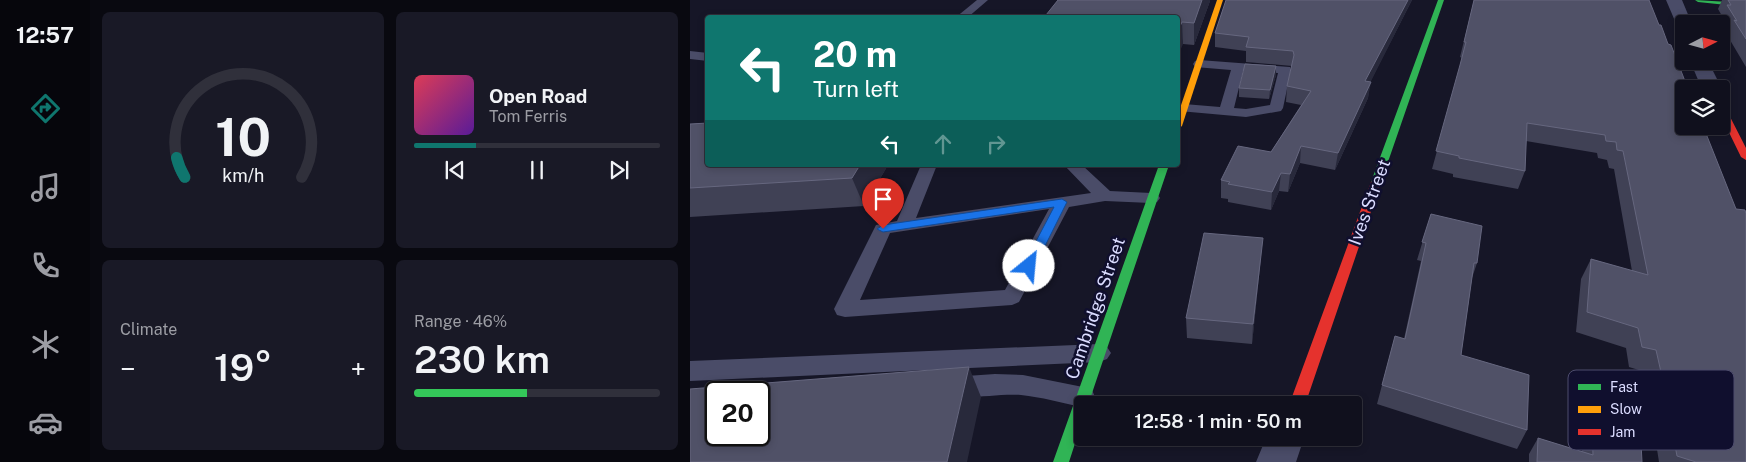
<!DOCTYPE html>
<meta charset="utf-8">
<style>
body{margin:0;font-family:"Public Sans",sans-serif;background:#191926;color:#f1f3f6;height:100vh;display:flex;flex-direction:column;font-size:19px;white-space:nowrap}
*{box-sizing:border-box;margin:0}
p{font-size:16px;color:#9c9da4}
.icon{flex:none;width:28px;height:28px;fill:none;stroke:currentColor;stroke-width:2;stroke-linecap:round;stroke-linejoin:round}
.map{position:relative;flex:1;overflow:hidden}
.side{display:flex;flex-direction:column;gap:12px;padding:12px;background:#090910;width:600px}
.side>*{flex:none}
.top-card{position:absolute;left:15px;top:15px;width:475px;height:152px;border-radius:5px;box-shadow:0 2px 8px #0003,0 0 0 1px #30303b;background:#0f766e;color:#fff;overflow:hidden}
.needle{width:32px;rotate:84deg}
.controls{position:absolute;left:985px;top:15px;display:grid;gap:10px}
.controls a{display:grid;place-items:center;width:55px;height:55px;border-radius:5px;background:#10101d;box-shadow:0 2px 8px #0003,0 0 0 1px #30303b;font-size:25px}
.speed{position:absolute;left:15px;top:381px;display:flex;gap:10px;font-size:25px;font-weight:700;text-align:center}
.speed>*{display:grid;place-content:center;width:65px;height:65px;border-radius:50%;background:#10101d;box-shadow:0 2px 8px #0003,0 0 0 1px #30303b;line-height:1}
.speed .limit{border:2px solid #111;border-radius:8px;background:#fff;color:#111}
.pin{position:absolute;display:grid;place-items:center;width:42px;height:42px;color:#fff;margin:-51px -21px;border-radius:50% 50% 50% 0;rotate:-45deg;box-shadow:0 0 5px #0007}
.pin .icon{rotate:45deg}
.me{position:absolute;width:55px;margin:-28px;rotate:28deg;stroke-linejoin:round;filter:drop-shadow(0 0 4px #0008)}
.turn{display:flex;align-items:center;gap:18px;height:105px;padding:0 25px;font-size:22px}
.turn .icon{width:65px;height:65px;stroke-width:2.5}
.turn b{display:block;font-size:35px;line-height:42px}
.lanes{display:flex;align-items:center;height:48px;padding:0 25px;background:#0003;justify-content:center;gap:25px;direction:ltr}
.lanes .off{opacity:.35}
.big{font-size:38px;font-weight:600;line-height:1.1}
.side .tile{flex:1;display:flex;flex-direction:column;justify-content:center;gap:8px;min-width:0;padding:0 18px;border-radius:8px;background:#191926}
.side .dial{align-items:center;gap:0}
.dial svg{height:130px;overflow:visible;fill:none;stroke:#30303b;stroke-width:7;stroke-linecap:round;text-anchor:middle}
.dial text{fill:#f1f3f6;stroke:none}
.song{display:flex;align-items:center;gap:15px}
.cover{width:60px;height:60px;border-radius:8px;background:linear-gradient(135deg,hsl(350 70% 55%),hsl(270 70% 35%))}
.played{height:5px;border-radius:2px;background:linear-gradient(90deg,#0f766e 25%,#30303b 25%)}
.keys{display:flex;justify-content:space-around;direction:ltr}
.heat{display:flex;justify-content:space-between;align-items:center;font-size:28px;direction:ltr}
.charge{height:8px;border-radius:4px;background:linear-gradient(90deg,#34c759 46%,#30303b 0)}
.side .tiles{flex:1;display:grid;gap:12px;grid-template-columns:repeat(2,1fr)}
.trip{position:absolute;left:384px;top:396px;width:288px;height:50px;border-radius:5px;background:#10101d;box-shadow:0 2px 8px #0003,0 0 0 1px #30303b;font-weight:600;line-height:50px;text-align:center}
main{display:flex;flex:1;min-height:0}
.tabs{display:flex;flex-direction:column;width:90px;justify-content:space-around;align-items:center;background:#06060c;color:#9c9da4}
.tabs .icon{width:35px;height:35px}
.tabs .active{color:#0f766e}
.tabs b{font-size:22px;color:#f1f3f6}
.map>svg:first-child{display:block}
</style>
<main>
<nav class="tabs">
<b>12:57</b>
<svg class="icon active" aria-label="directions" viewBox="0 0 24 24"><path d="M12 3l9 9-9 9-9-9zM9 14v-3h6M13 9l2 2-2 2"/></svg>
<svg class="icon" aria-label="music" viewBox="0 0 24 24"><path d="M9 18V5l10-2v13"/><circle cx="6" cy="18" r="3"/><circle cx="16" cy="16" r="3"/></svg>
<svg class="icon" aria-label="phone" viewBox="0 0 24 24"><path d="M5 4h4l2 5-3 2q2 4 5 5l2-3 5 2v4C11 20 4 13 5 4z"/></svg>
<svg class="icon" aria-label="climate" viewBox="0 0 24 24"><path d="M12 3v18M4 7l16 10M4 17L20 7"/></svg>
<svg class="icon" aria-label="car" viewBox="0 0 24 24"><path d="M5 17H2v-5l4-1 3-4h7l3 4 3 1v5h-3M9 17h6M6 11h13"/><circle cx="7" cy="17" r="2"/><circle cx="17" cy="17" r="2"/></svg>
</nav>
<section class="side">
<div class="tiles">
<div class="tile dial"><svg viewBox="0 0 100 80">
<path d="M14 69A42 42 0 1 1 86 69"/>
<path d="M14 69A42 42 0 0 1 9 57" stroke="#0f766e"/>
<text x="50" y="56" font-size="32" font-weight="700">10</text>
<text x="50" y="72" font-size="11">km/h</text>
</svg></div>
<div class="tile">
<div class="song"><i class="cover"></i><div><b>Open Road</b><p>Tom Ferris</p></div></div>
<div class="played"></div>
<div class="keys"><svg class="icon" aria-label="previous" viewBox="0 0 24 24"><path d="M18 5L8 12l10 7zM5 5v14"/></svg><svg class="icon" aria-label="pause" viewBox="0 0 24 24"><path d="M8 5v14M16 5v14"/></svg><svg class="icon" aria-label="next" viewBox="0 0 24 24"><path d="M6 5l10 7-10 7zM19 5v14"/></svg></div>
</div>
<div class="tile"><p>Climate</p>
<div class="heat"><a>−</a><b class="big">19°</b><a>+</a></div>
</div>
<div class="tile"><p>Range · 46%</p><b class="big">230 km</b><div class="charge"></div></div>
</div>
</section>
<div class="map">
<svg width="1056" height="462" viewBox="0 0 1056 462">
<rect width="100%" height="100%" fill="#161627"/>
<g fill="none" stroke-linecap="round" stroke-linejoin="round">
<path fill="#4a4c68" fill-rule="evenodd" d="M287,0H298L277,18H265Z
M0,51L18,53V61L0,59Z
M509,60L600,67L601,70L593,108L591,111L556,117L489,111L488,107L494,104L530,107L541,70L505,67L503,64L505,61ZM553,71L588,73L580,105L556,109L544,108Z
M231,165H247L226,218L401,193L374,165H392L420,191L461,193L467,194L470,198L467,202L461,203L415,201L379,207L329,302L322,305L155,317L147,315L144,309L186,225L207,221ZM359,209L315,290L170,300L200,233Z
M409,344L417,347L421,353L417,359L409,362L0,381V361Z
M305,374L333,375L393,387L402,390L405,397L402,404L392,405V407C372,403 351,397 331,395C308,393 273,401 253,394L250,387L253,380L262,377Z"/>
<path fill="#4a4c68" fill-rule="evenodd" d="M976,0H992L1002,24H994V30L988,28Z
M1000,61H1018L1032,89L1031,90L1012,89Z
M576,438H614L606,462H566Z"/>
<path fill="#30b455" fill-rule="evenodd" d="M748,0H754L691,182L686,185L682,184L681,182Z
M1005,0L1056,3V7L1008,2Z
M469,165H479L398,405H392V422L379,462H363Z"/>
<path fill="#ff9f0a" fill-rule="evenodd" d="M527,0H533L492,126L488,129V114Z"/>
<path fill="#e5322d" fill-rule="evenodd" d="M1031,105L1035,107L1056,148V160L1051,157L1031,116Z
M686,179L691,182L615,405H599L681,182Z"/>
</g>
<path fill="#404155" d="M536,0H722L680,82L678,98L645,170L610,163L598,192L589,191L581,210L538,202V199L531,198V180L581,152L611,105L596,102L597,86L602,66L556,62V51L525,47V33Z
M784,0H959L1056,462H969L958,392L952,371L939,367L936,348L886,332L891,279L901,259L942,271L924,169L919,168L917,160L908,158L907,153L836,141L835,171L828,189L763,177V174L742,169L768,75L772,58L770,57Z
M1032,0H1056V67L1037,35L1038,32L1030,18L1032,16L1028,9Z
M520,1L504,45L493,44L488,18H356V15Z
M586,75L579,99L549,97V88Z
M0,124L198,165L174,206L0,217Z
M741,214L787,263L782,278L771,355L837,430L827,449L687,404L705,336L714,339L731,261L727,260Z
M571,257L562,344L497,338L496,318Z
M902,427L952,462H839V454L848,438L892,452L891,443Z"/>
<path fill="#28293b" d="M512,0H520V1L504,45V23Z
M718,0H722L673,97L675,81Z
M492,22L493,44L488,56V31Z
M586,66V75L579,99L580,90Z
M681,82L678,98L645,170L648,153Z
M611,146L610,163L598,192L600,174Z
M170,165H198L174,206L162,178Z
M591,173L589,191L581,210L582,192Z
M573,238L571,257L562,344L563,324Z
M279,367L291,397L277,462H257Z"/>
<path fill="#505167" stroke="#66677f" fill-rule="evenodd" d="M368,0H512L504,23L492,22L488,31V18H449L356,15Z
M536,0H718L675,81L681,82L648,153L611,146L600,174L591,173L582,192L538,184L540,182L531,180L548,146L581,152L621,91L597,86L604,55L603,51L556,47L559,37L525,33Z
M784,0H959L969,25H971L978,44L981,45L998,89H994V126H1013L1046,209L1055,210L1056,214V462H1006L987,456L971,372L966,350L952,347L948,328L897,312L901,259L958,275L933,151L927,150L926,142L916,141L915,135L837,123L835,171L769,158V156L746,151L770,65L776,42H774Z
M1038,0H1056V39L1044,20L1047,21L1037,5H1041Z
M555,64L586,66L580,90L549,88Z
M18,123V165H170L162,178L0,188V124Z
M741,214L792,226L787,263H784L771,355L839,375L837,430L692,385L705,336L715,339L736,243L732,242Z
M514,233L573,238L563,324L496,318Z
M279,367L257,462H0V389ZM26,392H69V435H26Z
M902,427L951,443L952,462H847L848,438L903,455Z"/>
<path fill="#1a73e8" stroke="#114b97" d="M372,199L377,202L345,266L339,270L333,266L364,207L193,232L187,229L193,225Z"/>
<g text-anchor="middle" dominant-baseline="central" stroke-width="5" stroke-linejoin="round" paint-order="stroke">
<g font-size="18" fill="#dbdcff" stroke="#100f2e">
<text transform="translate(679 202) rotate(-70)">Ives Street</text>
<text transform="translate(405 308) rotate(-71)">Cambridge Street</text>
</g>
</g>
<rect x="878" y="370" width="166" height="80" rx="8" fill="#100f2e" stroke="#4d4c6d" stroke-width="1"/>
<rect x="888" y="384" width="23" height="6" fill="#30b455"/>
<rect x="888" y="406" width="23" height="7" fill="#ff9f0a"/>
<rect x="888" y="429" width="23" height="6" fill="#e5322d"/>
<g font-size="14" fill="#dbdcff">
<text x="920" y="392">Fast</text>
<text x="920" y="414">Slow</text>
<text x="920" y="437">Jam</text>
</g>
</svg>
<div class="controls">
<a><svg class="needle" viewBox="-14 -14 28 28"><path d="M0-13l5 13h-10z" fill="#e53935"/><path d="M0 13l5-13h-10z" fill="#9c9da4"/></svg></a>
<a><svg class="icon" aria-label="layers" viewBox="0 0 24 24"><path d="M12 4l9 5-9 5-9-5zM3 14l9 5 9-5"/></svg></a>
</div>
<div class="speed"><div class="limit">20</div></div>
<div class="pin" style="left:193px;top:229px;background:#d93025"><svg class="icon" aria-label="arrive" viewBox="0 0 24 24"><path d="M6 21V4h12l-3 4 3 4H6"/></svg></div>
<svg class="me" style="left:339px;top:266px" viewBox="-20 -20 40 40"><circle r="19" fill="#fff"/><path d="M0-13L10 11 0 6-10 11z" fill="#1a73e8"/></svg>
<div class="trip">12:58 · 1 min · 50 m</div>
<div class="top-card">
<div class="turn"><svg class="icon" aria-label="left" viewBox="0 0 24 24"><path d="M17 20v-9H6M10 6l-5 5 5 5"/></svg><div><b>20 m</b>Turn left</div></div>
<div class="lanes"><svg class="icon" aria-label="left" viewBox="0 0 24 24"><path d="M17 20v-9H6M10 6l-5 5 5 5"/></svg><svg class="icon off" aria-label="ahead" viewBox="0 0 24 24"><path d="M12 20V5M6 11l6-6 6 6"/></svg><svg class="icon off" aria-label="right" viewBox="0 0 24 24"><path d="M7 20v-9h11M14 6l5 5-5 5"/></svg></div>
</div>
</div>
</main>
